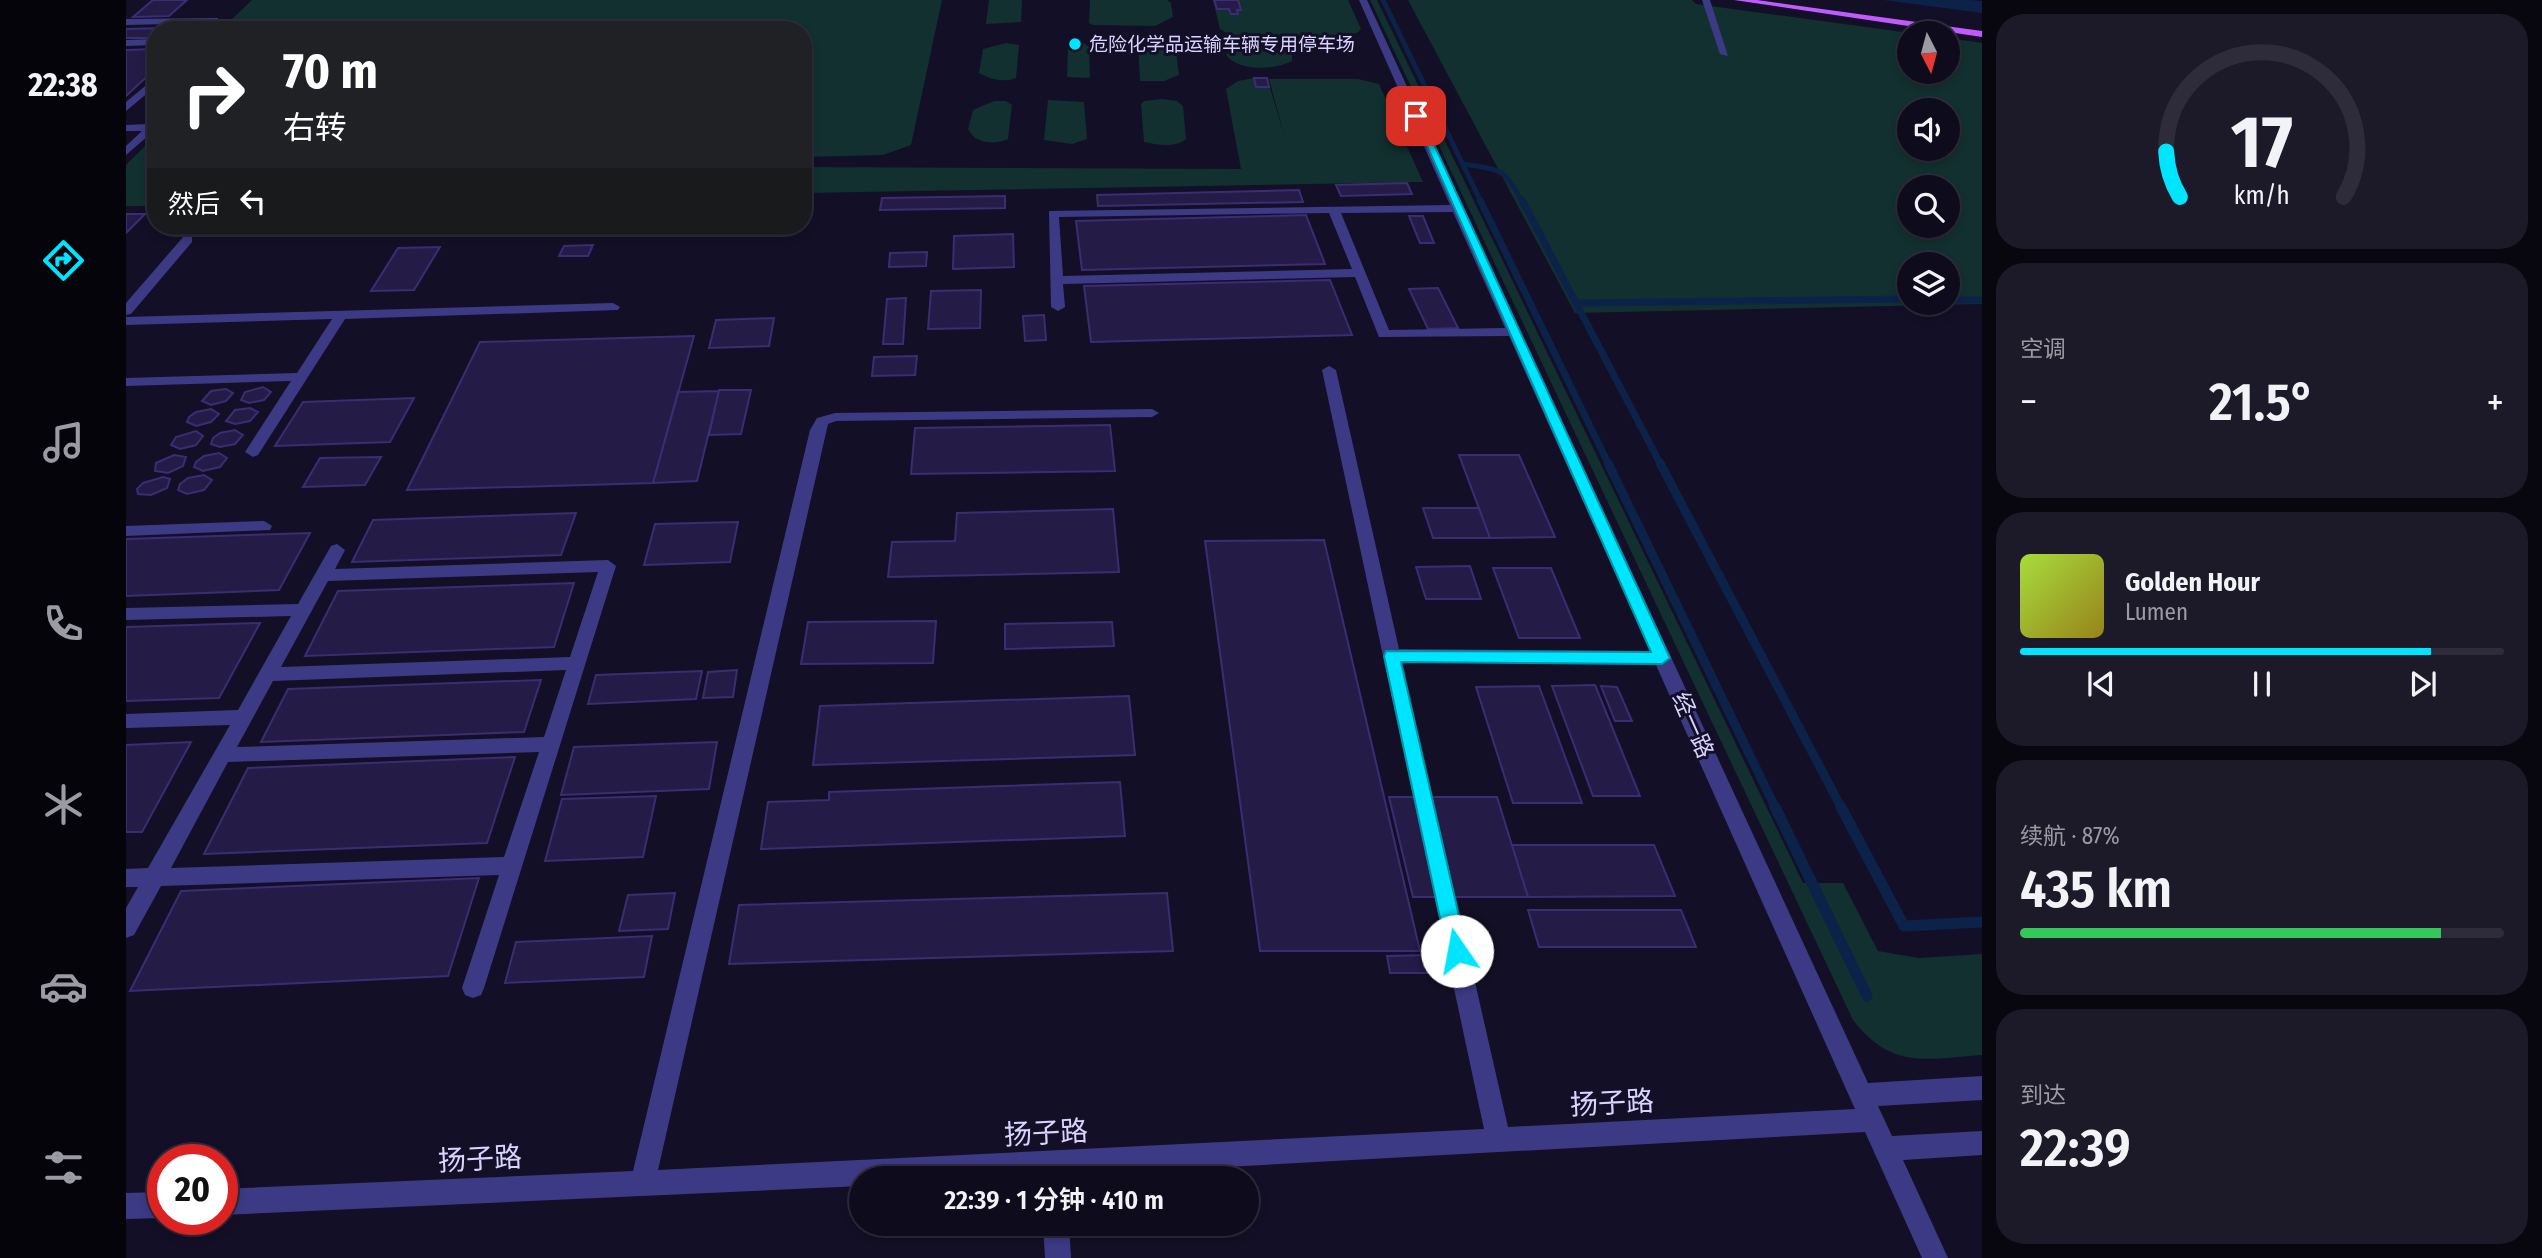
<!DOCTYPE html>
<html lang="zh">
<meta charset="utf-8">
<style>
body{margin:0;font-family:"Fira Sans Condensed","Noto Sans SC",sans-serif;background:#1c1929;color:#f1f3f6;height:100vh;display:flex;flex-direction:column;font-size:26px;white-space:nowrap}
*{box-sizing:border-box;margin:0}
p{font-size:23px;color:#9b9ba3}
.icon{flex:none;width:38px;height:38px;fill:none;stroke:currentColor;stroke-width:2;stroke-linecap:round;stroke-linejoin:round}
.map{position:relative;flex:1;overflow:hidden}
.sheet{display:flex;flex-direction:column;gap:14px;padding:14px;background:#08060f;width:560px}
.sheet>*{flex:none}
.top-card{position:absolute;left:21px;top:21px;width:665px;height:214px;border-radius:28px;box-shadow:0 4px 10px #0003,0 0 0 2px #2e2b3b;background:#202124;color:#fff;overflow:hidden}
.needle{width:46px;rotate:174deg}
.fabs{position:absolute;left:1771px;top:21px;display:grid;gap:14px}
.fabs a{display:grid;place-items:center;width:63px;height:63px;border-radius:50%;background:#0e0b1c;box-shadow:0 4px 10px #0003,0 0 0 2px #2e2b3b;font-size:35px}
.speed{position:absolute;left:21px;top:1144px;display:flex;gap:14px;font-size:35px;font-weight:700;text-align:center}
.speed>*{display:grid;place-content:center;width:91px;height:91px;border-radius:50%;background:#0e0b1c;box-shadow:0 4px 10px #0003,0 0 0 2px #2e2b3b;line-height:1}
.speed .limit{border:10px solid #d22;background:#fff;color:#111}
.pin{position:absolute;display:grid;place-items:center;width:60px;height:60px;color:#fff;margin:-30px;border-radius:14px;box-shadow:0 4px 10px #0006}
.me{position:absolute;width:77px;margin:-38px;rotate:348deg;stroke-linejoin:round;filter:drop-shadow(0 0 5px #0008)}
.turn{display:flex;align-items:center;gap:24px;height:147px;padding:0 21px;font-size:32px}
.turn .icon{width:91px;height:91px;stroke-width:2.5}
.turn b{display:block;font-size:49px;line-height:60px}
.then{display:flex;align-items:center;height:66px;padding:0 21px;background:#0003;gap:14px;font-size:26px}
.big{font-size:52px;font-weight:600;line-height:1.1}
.sheet .tile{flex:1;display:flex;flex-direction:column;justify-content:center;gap:10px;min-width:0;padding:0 24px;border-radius:28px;background:#1c1929}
.sheet .dial{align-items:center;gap:0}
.dial svg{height:182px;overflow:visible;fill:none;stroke:#2e2b3b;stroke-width:7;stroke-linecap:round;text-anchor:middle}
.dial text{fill:#f1f3f6;stroke:none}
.song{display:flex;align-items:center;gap:21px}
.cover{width:84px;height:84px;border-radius:10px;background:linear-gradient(135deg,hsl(80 70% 55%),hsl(50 70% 35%))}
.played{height:7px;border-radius:4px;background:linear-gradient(90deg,#00e5ff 85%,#2e2b3b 85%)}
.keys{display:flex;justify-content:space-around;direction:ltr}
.heat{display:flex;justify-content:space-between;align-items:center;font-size:38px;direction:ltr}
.charge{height:10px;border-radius:5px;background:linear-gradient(90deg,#34c759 87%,#2e2b3b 0)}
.trip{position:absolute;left:723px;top:1166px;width:410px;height:70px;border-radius:35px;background:#0e0b1c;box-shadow:0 4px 10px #0003,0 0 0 2px #2e2b3b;font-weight:600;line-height:70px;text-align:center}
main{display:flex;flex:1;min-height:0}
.tabs{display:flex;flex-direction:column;width:126px;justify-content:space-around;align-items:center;background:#06040b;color:#9b9ba3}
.tabs .icon{width:49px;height:49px}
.tabs .active{color:#00e5ff}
.tabs b{font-size:32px;color:#f1f3f6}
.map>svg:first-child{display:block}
</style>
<main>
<nav class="tabs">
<b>22:38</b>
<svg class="icon active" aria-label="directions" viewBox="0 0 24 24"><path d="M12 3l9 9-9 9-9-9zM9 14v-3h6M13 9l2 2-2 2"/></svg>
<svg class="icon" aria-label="music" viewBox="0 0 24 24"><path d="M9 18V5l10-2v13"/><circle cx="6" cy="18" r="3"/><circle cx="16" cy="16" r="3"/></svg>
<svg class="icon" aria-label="phone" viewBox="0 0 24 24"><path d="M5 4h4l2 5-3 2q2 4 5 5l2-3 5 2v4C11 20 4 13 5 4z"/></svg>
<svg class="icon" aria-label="climate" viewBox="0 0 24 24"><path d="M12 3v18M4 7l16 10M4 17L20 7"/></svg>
<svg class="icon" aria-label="car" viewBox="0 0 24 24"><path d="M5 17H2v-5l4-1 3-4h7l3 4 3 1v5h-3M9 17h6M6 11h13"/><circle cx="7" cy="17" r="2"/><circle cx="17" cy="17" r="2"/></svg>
<svg class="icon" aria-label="filters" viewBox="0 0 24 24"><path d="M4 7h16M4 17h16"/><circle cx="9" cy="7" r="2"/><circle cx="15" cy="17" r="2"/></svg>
</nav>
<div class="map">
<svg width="1856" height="1258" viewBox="0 0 1856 1258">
<rect width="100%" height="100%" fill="#130f26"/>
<path fill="#12302f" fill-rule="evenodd" d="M126,0H816L785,145L757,155L677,157V30H134L136,21L103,22Z
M863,0H896L895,22L860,24Z
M964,0H1041L1045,3L1047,17L1029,26L967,25L963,23Z
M1087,0H1222L1235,29L1231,33L1216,35H1104L1094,29Z
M1244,0H1251L1677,883H1717L1752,951L1793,958L1856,954V1055C1799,1059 1766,1070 1727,1020Z
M1282,0H1566L1570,4L1784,33L1783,72H1822V38L1856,43V304L1449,313ZM1783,110H1822V149H1783ZM1783,187H1822V226H1783ZM1783,264H1822V303H1783Z
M880,43L893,45L890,78C878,83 863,79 853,73L857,49Z
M948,43H958L963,47L964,77L962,78L941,77L942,46Z
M1018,43L1041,46L1050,51L1053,75L1038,81H1014L1012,45Z
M1140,46L1161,50L1166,55V61C1149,70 1113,72 1100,55C1109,44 1126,47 1140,46Z
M1128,78H1141L1158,135L1143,79H1232L1253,84L1297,182L677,193V167L1115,169L1100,89L1112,81Z
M1036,99L1051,101L1057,106L1060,139C1050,148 1031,145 1018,142L1015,104L1018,101Z
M922,100L958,102L961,139L946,144L918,140Z
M868,101H880L886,105L882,139C869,145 849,144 842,129L847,110Z
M30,135V206H0V165Z"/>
<path fill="#0c2248" d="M1757,0H1845L1856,1V13Z"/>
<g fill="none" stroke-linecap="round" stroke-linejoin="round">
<path stroke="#0c2248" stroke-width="5" d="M1257,0L1355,202
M1337,164C1374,170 1378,167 1396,202"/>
<path stroke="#0c2248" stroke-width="7" d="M1354,200L1483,465
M1396,200L1535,465
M1822,300H1856
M1449,303L1783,299"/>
<path stroke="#0c2248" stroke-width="9" d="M1482,463L1650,809
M1534,463L1716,809"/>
<path stroke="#0c2248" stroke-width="11" d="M1649,807L1741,996
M1715,807L1778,926L1856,922"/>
</g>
<path fill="#241b47" stroke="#3b2d73" stroke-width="2" d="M27,0H61L43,16L7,17Z
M1088,0H1112L1115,10H1111L1112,14H1105L1103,9H1091Z
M74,27L71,30H30V38H0V29Z
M30,49V68L0,96V50Z
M1128,78H1141L1143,87H1130Z
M1281,183L1286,194L1215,196L1210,185Z
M1173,190L1177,202L972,206L971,195Z
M879,196V208L754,210L756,198Z
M0,214H19L0,233Z
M1180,215L1199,264L956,270L950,221Z
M1283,216H1297L1308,243H1294Z
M287,226H327L323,233L281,234Z
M887,234L888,267L827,269L828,236Z
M467,245L462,256H433L438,246Z
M314,247L288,290L245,291L272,248Z
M801,252L800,266L763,267L764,253Z
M1204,280L1226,335L965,342L958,286Z
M1312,288L1332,328L1302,329L1283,289Z
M855,290L854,328L802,329L805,291Z
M780,298L777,344H757L761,299Z
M918,315L920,340L899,341L897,316Z
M648,318L643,346L583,348L590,320Z
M568,336L527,483L281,490L354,342Z
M791,356L789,375L746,376L748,357Z
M137,387L145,392L138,400L123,403L115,400L119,392Z
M100,389L107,393L100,401L85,405L76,401L85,391Z
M625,390L615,434L583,435L593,390Z
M593,391L571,481L527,483L552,392Z
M288,398L264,442L149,446L177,402Z
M124,408L132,412L124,421L109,424L100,421L109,410Z
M85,409L93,414L85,422L70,426L61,422L63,417L70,412Z
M984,425L989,471L785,474L789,428Z
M109,430L117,435L109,444L94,447L85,444L87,438L94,433Z
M70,431L77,436L70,445L54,449L45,445L50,437Z
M93,453L101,458L94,467L77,471L68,467L70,462L78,456Z
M48,455L60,457L57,466L42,473L29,471L30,463Z
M1333,455H1393L1429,537L1364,538Z
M255,457L239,485L177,487L194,458Z
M78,475L86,480L78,490L61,494L52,490L54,484L62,478Z
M37,477L44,479L41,488L25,495L12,494L11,489L17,483Z
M1297,508H1353L1364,538H1307Z
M987,509L993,572L762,577L766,542L829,541L831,513Z
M450,513L435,555L226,562L247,520Z
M612,522L604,562L518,565L529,524Z
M184,533L153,590L0,596V539Z
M1198,540L1294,951H1134L1079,541Z
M1344,566L1355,599H1300L1290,567Z
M1367,568H1425L1454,638H1393Z
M448,583L428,647L179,656L212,591Z
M810,621L807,663L675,664L682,622Z
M986,622L988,646L879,649V624Z
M134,623L93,698L0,701V627Z
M611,670L607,697L577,698L582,672Z
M576,671L570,699L462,704L470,675Z
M415,680L398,732L135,742L162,689Z
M1469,685L1514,796H1467L1426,686Z
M1413,686L1456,803H1387L1350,687Z
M1475,686L1491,687L1506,721H1489Z
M1003,696L1009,755L687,765L694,706Z
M65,742L16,832H0V745Z
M591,742L583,789L435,795L448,747Z
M389,757L361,843L78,854L122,768Z
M994,782L999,836L635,849L642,802L703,800V792Z
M530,796L517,857L419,861L436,799Z
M1263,797H1371L1402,897H1287Z
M1386,845H1528L1549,896L1402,897Z
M353,878L322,976L4,991L55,891Z
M549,893L542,929L493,931L502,895Z
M1041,893L1047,951L603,964L613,905Z
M1402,910H1555L1570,947H1413Z
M526,936L518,977L379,983L390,942Z
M1304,955L1309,973H1264L1261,956Z"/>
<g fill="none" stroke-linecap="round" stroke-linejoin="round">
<path fill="#3d3a85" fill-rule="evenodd" d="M1233,0H1241L1742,1083L1856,1076V1100L1752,1106L1766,1136L1856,1131V1155L1777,1160L1822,1258H1796L1739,1132L898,1178H735V1186L96,1215V1189L507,1171L684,430L691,418L709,413L1026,409L1033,413L1026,417L710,421L702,424L532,1170L1358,1129L1196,370L1203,366L1210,370L1273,649L1524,651L1383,336L1253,337L1229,277L937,284L939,307L932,311L925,307L923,211L1324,205ZM1327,212L1379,328L1263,330L1215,213ZM1203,213L1226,269L937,276L933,217ZM1276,662L1530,665L1729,1109L1382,1127Z
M1576,0H1584L1602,56L1594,54Z
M92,18V22L89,23L0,25V19Z
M125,25L129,30H119L122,26Z
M30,39V45L0,46V40Z
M30,77V86L0,111V102Z
M30,120V129L0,155V146L16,131H0V125L23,124Z
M62,235L66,236V242L5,314L0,315V303L58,236Z
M487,303L494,307L492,310L219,319L132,455L127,457L119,452L165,381L0,386V378L171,373L206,319L0,325V317Z
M138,521L146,526L144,530L0,536V526Z
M211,544L219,550L209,569L482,560L490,566L358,988L355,995L347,998L339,995L336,988L373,875L35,886L8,935L0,938V908L12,887H0V869L22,868L104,725L0,728V714L112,710L165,616L0,620V608L172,604L205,546ZM472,572L444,657L155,667L202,581ZM440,670L418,737L111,747L147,681ZM413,752L378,857L45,868L102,762Z
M37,1192V1218L0,1219V1193Z
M917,1223H943L945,1258H919Z"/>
<path fill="#c25bff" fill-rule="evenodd" d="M1608,0H1631L1856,31V37Z"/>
</g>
<path fill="#00e5ff" stroke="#0095a6" stroke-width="2" d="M1287,114L1295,116L1544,658L1536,664L1275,662L1341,951L1338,957L1331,960L1324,957L1321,951L1258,656L1260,651L1525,652Z"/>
<circle fill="#00e5ff" stroke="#130f26" stroke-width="2.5" cx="949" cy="44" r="7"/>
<g text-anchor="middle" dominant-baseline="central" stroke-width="6" stroke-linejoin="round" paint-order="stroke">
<g font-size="19" fill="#d9d4ff" stroke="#130f26" text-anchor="start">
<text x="963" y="44">危险化学品运输车辆专用停车场</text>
</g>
<g font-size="23" fill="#d9d4ff" stroke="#130f26">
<text transform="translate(1567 725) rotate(66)">经一路</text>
</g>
<g font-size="28" fill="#d9d4ff" stroke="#130f26">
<text transform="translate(1486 1103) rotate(-3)">扬子路</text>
<text transform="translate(920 1133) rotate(-3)">扬子路</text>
<text transform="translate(354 1159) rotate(-3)">扬子路</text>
</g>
</g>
</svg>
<div class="fabs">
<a><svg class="needle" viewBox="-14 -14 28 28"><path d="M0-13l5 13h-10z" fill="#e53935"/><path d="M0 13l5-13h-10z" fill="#9b9ba3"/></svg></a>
<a><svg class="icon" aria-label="sound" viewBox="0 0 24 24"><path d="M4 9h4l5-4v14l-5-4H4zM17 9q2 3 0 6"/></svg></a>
<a><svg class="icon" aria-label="search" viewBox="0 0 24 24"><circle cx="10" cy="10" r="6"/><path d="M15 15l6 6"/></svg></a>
<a><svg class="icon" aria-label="layers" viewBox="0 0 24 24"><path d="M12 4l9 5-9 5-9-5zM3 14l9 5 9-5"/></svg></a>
</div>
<div class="speed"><div class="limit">20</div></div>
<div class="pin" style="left:1290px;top:116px;background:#d93025"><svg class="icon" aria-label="arrive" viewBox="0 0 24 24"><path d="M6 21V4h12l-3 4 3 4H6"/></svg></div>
<svg class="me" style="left:1331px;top:951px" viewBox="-20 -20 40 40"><circle r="19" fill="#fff"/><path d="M0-13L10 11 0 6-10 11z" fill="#00e5ff"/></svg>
<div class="trip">22:39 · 1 分钟 · 410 m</div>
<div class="top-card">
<div class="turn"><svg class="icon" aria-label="right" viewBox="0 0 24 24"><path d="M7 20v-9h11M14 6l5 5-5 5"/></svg><div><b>70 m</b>右转</div></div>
<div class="then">然后<svg class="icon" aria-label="left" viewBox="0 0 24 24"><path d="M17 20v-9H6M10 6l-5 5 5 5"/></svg></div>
</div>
</div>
<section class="sheet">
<div class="tile dial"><svg viewBox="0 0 100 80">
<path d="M14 69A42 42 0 1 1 86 69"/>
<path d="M14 69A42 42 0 0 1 8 49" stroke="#00e5ff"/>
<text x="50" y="56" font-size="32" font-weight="700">17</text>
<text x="50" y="72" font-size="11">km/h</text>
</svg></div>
<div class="tile"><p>空调</p>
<div class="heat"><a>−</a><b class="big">21.5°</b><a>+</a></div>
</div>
<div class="tile">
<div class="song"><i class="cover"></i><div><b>Golden Hour</b><p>Lumen</p></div></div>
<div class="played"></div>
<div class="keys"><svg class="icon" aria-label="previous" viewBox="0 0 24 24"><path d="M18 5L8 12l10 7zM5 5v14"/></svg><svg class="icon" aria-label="pause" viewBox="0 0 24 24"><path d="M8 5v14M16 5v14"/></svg><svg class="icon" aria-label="next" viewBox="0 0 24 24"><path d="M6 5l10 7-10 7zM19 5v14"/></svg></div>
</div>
<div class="tile"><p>续航 · 87%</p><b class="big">435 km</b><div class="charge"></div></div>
<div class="tile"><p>到达</p><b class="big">22:39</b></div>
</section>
</main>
